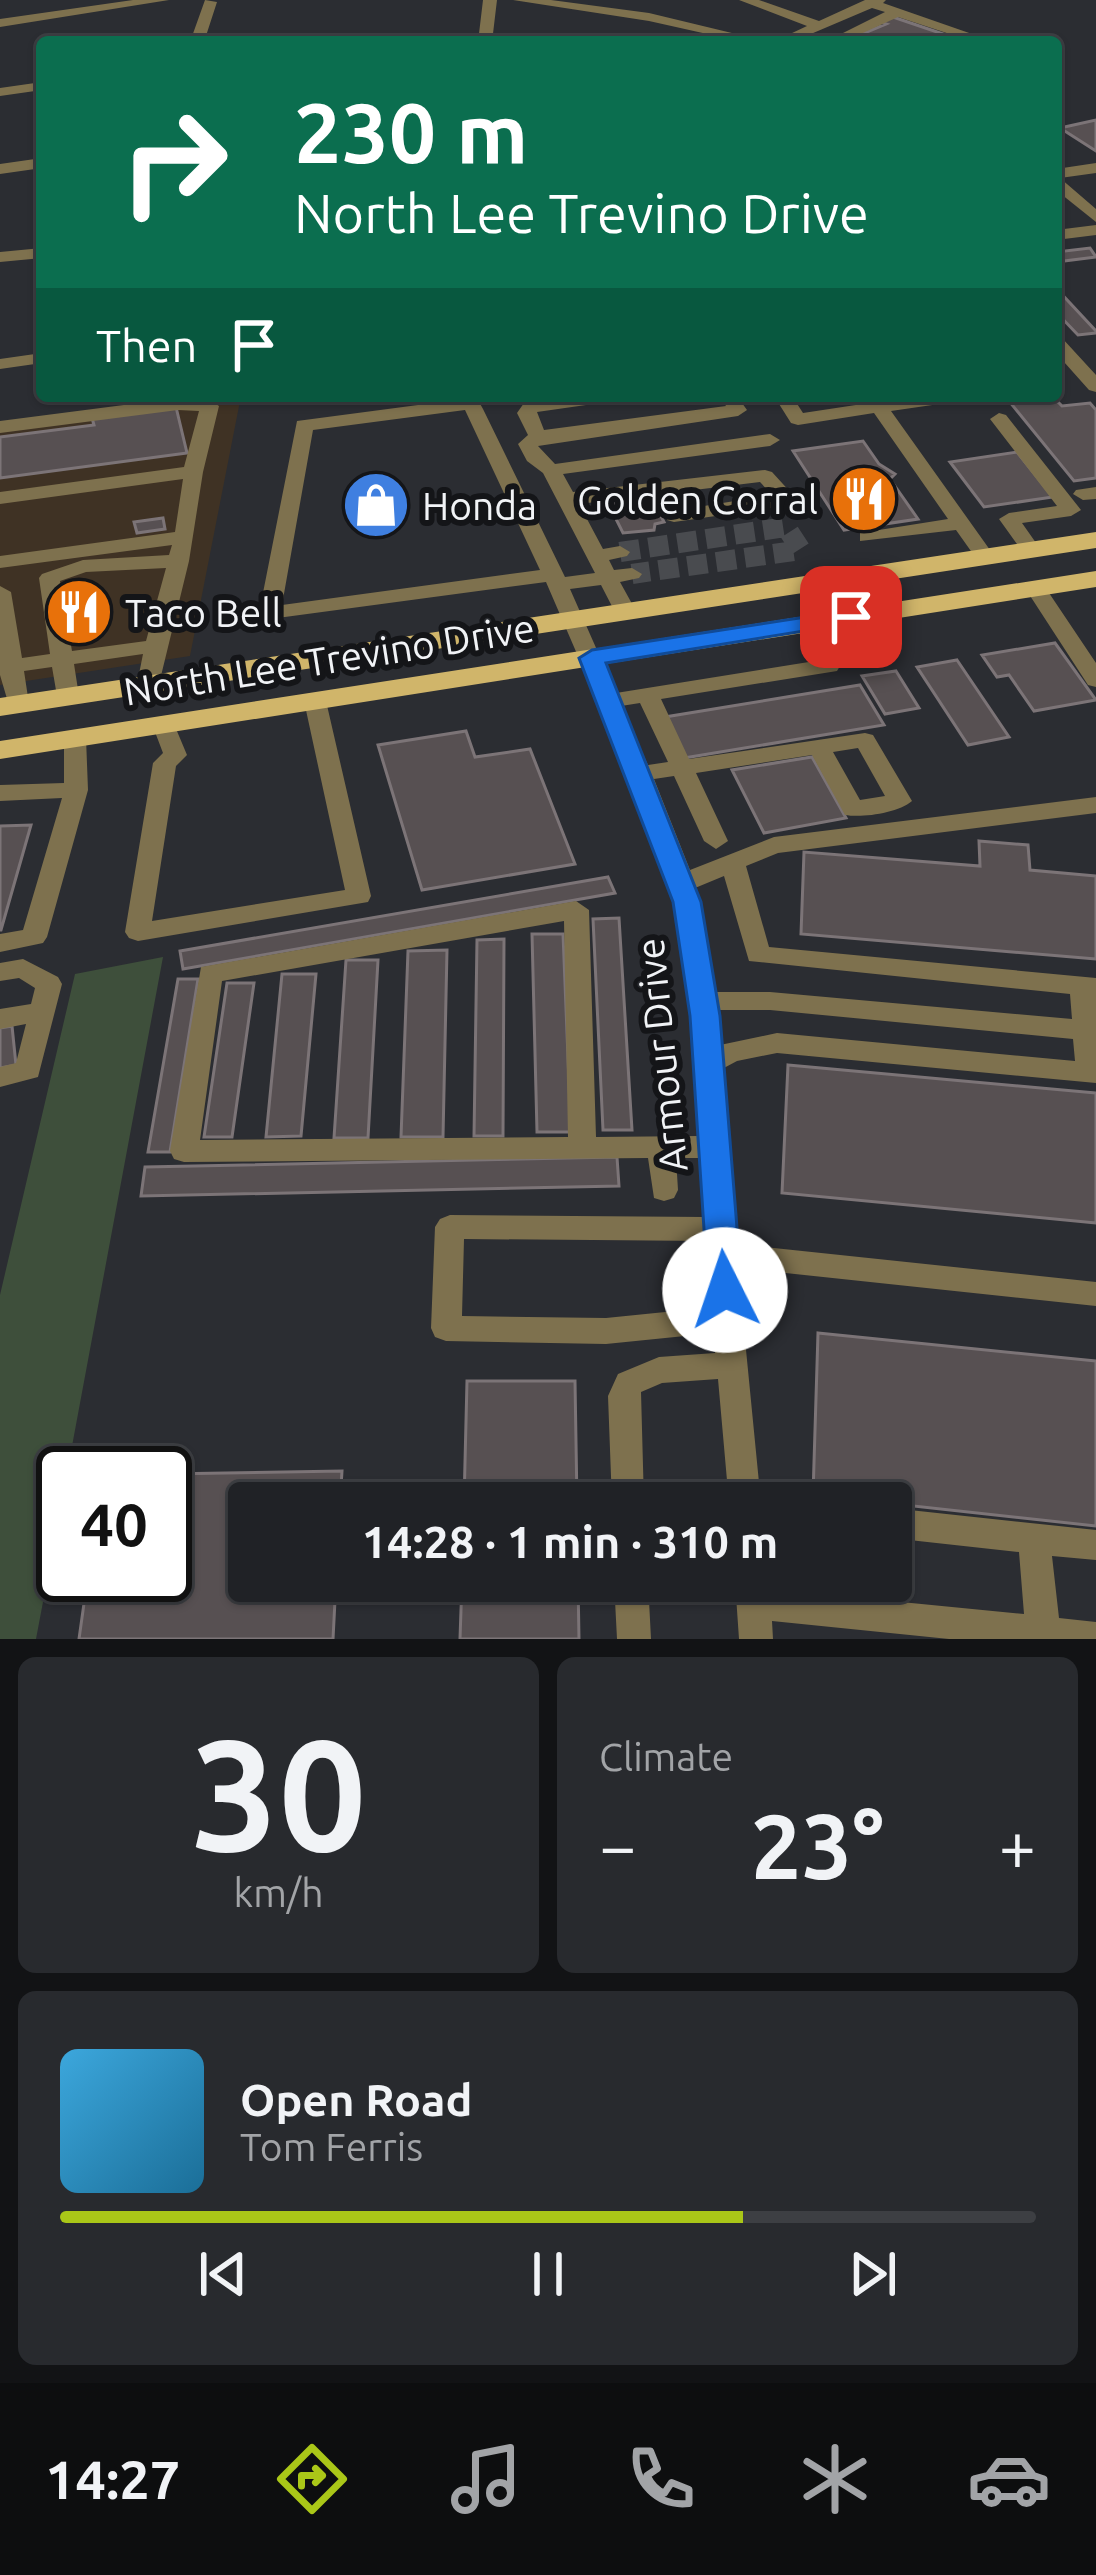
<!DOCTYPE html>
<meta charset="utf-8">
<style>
body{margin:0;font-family:Ubuntu,sans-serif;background:#282a2e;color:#f1f3f6;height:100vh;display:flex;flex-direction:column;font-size:45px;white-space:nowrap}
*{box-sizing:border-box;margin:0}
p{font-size:39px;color:#a2a4a7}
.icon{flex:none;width:66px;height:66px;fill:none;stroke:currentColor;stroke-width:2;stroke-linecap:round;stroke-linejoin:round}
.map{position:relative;height:1639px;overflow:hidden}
.side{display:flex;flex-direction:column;gap:18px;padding:18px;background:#121315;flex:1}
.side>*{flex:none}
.guide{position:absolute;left:36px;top:36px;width:1026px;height:366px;border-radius:12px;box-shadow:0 3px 9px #0004,0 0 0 3px #3d3f43;background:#0b6e4f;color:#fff;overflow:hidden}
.speed{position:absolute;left:36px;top:1446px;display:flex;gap:24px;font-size:60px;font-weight:700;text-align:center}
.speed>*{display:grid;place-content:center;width:156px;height:156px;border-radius:50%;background:#202226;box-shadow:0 3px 9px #0004,0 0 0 3px #3d3f43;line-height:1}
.speed .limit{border:6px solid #111;border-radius:18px;background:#fff;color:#111}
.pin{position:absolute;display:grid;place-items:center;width:102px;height:102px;color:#fff;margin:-51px;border-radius:24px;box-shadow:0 6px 18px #0006}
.me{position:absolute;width:132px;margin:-66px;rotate:356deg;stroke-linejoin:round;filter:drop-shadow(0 0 9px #0008)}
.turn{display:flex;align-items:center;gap:42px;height:252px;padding:0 60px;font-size:54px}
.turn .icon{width:156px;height:156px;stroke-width:2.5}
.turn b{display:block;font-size:84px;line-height:102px}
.then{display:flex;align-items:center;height:114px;padding:0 60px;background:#0003;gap:24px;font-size:45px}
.big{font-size:90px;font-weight:700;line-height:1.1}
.side .tile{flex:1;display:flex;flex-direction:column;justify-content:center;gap:18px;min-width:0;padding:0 42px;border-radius:18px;background:#282a2e}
.side .dial{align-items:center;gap:0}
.dial b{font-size:156px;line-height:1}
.song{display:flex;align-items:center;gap:36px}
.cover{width:144px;height:144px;border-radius:18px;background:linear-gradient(135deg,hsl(200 70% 55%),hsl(200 70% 35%))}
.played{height:12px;border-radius:6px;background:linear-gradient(90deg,#aac718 70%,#3d3f43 70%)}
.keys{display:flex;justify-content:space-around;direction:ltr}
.heat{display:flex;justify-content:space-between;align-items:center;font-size:66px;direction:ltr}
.side .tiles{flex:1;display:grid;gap:18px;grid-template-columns:1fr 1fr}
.tile:last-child{grid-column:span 2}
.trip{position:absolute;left:228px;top:1482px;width:684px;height:120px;border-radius:12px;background:#202226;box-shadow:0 3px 9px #0004,0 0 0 3px #3d3f43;font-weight:700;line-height:120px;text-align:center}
.menu{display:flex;height:192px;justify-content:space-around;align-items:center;background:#0d0e0f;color:#a2a4a7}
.menu .icon{width:84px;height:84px}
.menu .active{color:#aac718}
.menu b{font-size:54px;color:#f1f3f6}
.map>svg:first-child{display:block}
</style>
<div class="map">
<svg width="1096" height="1639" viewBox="0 0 1096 1639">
<rect width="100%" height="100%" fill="#2b2d32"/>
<path fill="#3f3224" d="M209,396H241L190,656L0,685V423Z"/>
<path fill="#3e4f3b" d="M163,957L67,1473H63V1496L36,1639H0V1295L75,974Z"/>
<path fill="#575052" stroke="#7c7477" stroke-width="3" d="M893,17L949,36L935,42H874L857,36L886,24L879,22Z
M1096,120V151L1060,128Z
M1090,248L1096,257L1056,262V252Z
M1056,288L1096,331V333L1078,335L1056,312Z
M1052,396L1062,406L1090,403L1096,410V478L1074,481L1009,401Z
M176,407L187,453L0,478V437L94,425L92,418Z
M863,441L879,464L895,474L890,479L918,519L844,530L793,451Z
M1017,452L1053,497L984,507L950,462Z
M651,497L664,522L655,524L654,530L623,533L608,503Z
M163,518L165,529L137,533L134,522Z
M94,593L100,626L62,631L57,598Z
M1055,643L1096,700L1034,711L1009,675L997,677L982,655Z
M957,660L1009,737L968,745L917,667Z
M896,671L919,708L885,714L862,676Z
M860,685L884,725L684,758L665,717Z
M466,731L475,757L530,749L575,864L422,890L378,745Z
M812,757L846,818L764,833L732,770Z
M31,825L1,930H0V826Z
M979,841L1028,845L1030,870L1096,876V959L801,934L804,852L980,866Z
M608,877L615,893L183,969L180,951Z
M619,918L632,1130H603L593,919Z
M532,934H563L571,1132H537Z
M504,939L503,1136H474L477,940Z
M447,950L443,1137H401L408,951Z
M346,960H378L368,1138H334Z
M282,974H316L301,1136L266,1137Z
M178,979H198L170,1152H148Z
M227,983H254L232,1137H204Z
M12,1026L16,1065L0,1068V1028Z
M788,1065L1096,1093V1223L782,1193Z
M617,1157L619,1186L141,1196L145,1167Z
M818,1333L1096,1361V1526L813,1495Z
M467,1381H575L577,1503H464Z
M342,1471L340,1503H249V1581H336L333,1639H79L88,1575H165V1474Z
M462,1581H578L579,1639H460Z"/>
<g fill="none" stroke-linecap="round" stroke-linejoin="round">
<path stroke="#494b4f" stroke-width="20" stroke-dasharray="20 9" stroke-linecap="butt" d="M620,552L786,527L801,550L632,574"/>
<path fill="#7e714e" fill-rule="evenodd" d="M133,0H169L0,27V19Z
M205,0L217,2L204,42H190Z
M483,0H497L492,42H478Z
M513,0H551L649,13L769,42H743L649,21Z
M739,0H759L819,21L865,0H886L883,3L995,42H974L898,17L843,42H825L885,12L872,8L792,42H773L807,26Z
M42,82V90L0,96V88Z
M42,158V168L0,174V164Z
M1096,163V173L1060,178L1096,209V222L1056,190V169Z
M1096,225V235L1056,240V230Z
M42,248V258L0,262V252Z
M1056,337L1062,338L1096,375V392L1089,390L1056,353Z
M42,353V363L0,369V359Z
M568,396H616L607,402L537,412L544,430L726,406L719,396H737L747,410L738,416L538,446L555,464L770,434L780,440L770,446L563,474L573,492L765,470L772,472L793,495L785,505L778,507L674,522L667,520V512L772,495L760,482L579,504L603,549L620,546L630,552L627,556L609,560L614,570L632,568L642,574L639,578L620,582L636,611L625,617L617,616L601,585L570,589L616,693L815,661L794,624L797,619H813L840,666L837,671L661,699L689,759L865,733L873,735L912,801C898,813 863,818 845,815L812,755L696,773L728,841L716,849L704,841L674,776L654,779L690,870L774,837L1096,797V813L778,853L746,866L769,947L1096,978V1083L777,1053L737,1061L722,1069L736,1244L1096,1282V1306L738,1268L761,1503H729L718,1379L662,1383L641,1392L644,1503H612L608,1396L618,1374L659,1357L715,1353L714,1338L685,1336L606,1344L446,1341L435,1337L431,1328L435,1227L440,1219L450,1215L705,1217L701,1158H676L678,1190L674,1198L664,1201L654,1198L648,1158L184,1162L174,1159L170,1151L201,967L576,901L589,910L596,1137L699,1136L689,994L668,877L640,800L546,582L270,619L259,613L297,421L471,398L478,400L483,409L565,577L595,573L543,473L527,461L518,444L528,435L517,413L524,403ZM465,410L540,570L282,605L313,430ZM640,703L668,762L648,765L621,706ZM858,748L885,796L860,800L833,752ZM724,876L749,961L1070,994L1072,1019L770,992H715L695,888ZM564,921L568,1137L200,1140L222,981ZM717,1010H770L1073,1039L1075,1061L777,1033L720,1045ZM464,1239L706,1241L712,1312L685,1310L606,1318L462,1316Z
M774,396H792L803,413L915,396H962L953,402L891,411L995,557L992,561H978L956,530L860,541V533L948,519L874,413L798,425L791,423Z
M178,398L210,400L219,406L203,472L189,561L159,684L148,691L137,684L143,654L74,664L79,696L68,703L57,696L52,667L24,671L29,704L18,711L10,709L0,675V586L11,592L22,658L50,654L39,578L42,574L83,560L169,555L172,545L0,568V556L175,532L183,479L0,504V492L184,467L199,411L178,410L0,433V421ZM166,568L146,641L72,651L60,581L86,572Z
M999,413L1006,415L1081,510L1071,516L1022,523L1041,550L1038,554H1024L999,519L1009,513L1057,506L990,419Z
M1096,487V499L1083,500L1073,494L1076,490Z
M1036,582L1043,584L1096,663V687L1088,685L1025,588Z
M315,694L326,701L371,896L368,902L138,941L129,938L125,932L153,763L163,753L152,724L163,717L174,724L187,755L176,766L152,921L345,890L304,701Z
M75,731L86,738L88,790L47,937L43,943L0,952V934L23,930L62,798L0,801V785L64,783V738Z
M23,959L58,977L62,984L38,1077L0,1087V1067L16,1063L26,1024L0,1029V1009L31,1004L35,988L19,978L0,981V963Z
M891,1508L1096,1530V1560L1052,1556L1059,1618L1096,1622V1639H949L772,1621L773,1639H739L735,1581H769V1589L1024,1614L1019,1552L891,1538Z
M614,1581H648L651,1639H617Z"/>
<path fill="#d0b56a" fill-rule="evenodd" d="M1096,532V548L0,716V698Z
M1096,571V587L0,759V741Z"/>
</g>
<path fill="#1a73e8" stroke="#114b97" stroke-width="3" d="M851,610L860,612V622L606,663L701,902L720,1016L742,1290L737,1300L725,1304L713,1300L708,1290L690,1016L673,902L579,658L592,650Z"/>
<defs>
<g id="restaurant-disc" transform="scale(3.45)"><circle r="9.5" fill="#e8710a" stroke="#141518"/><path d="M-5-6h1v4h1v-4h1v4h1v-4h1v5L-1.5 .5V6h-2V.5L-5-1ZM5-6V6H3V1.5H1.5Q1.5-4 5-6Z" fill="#fff"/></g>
<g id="shop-disc" transform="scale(3.45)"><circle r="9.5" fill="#3f7fe0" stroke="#141518"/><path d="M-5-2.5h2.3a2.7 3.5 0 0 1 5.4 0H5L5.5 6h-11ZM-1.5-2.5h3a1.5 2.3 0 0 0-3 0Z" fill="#fff"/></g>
</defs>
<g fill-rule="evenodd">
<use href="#restaurant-disc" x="864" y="499"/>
<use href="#shop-disc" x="376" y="505"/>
<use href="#restaurant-disc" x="79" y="612"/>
</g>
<g text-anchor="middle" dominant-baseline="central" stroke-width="12" stroke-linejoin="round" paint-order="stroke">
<g font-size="39" fill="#f1f3f6" stroke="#141518" text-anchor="start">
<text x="818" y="499" text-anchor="end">Golden Corral</text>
<text x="422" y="505">Honda</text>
<text x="125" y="612">Taco Bell</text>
</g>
<g font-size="39" fill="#f1f3f6" stroke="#141518">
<text transform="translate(329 659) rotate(-9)">North Lee Trevino Drive</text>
<text transform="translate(661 1055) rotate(-96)">Armour Drive</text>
</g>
</g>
</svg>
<div class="speed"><div class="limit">40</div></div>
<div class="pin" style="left:851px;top:617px;background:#d93025"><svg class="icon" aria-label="arrive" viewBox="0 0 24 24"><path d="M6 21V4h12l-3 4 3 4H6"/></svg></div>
<svg class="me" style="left:725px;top:1290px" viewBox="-20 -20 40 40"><circle r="19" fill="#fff"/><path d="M0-13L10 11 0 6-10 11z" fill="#1a73e8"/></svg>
<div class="trip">14:28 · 1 min · 310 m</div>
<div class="guide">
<div class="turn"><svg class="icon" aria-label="right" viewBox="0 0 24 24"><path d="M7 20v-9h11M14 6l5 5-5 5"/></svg><div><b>230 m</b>North Lee Trevino Drive</div></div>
<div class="then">Then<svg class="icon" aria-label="arrive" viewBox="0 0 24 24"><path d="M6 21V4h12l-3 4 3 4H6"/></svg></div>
</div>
</div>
<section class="side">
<div class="tiles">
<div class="tile dial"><b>30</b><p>km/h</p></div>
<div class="tile"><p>Climate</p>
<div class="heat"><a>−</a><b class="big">23°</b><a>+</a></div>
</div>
<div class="tile">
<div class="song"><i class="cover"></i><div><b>Open Road</b><p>Tom Ferris</p></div></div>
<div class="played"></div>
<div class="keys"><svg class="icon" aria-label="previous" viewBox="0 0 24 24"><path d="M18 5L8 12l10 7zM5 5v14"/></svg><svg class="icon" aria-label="pause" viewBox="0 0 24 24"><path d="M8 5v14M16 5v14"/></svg><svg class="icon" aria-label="next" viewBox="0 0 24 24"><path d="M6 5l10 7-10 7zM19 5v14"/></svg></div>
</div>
</div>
</section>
<nav class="menu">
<b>14:27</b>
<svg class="icon active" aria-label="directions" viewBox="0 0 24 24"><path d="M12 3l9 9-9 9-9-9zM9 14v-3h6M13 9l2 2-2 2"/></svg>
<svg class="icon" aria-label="music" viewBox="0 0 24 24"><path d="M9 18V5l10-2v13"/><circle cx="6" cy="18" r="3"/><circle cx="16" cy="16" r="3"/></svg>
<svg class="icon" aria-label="phone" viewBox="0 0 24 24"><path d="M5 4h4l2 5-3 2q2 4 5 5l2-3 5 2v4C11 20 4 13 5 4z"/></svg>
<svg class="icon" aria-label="climate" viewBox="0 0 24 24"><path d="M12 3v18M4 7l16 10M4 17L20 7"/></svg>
<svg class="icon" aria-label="car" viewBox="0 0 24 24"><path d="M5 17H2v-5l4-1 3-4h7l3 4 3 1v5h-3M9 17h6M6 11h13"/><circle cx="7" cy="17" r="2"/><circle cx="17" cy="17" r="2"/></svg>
</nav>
